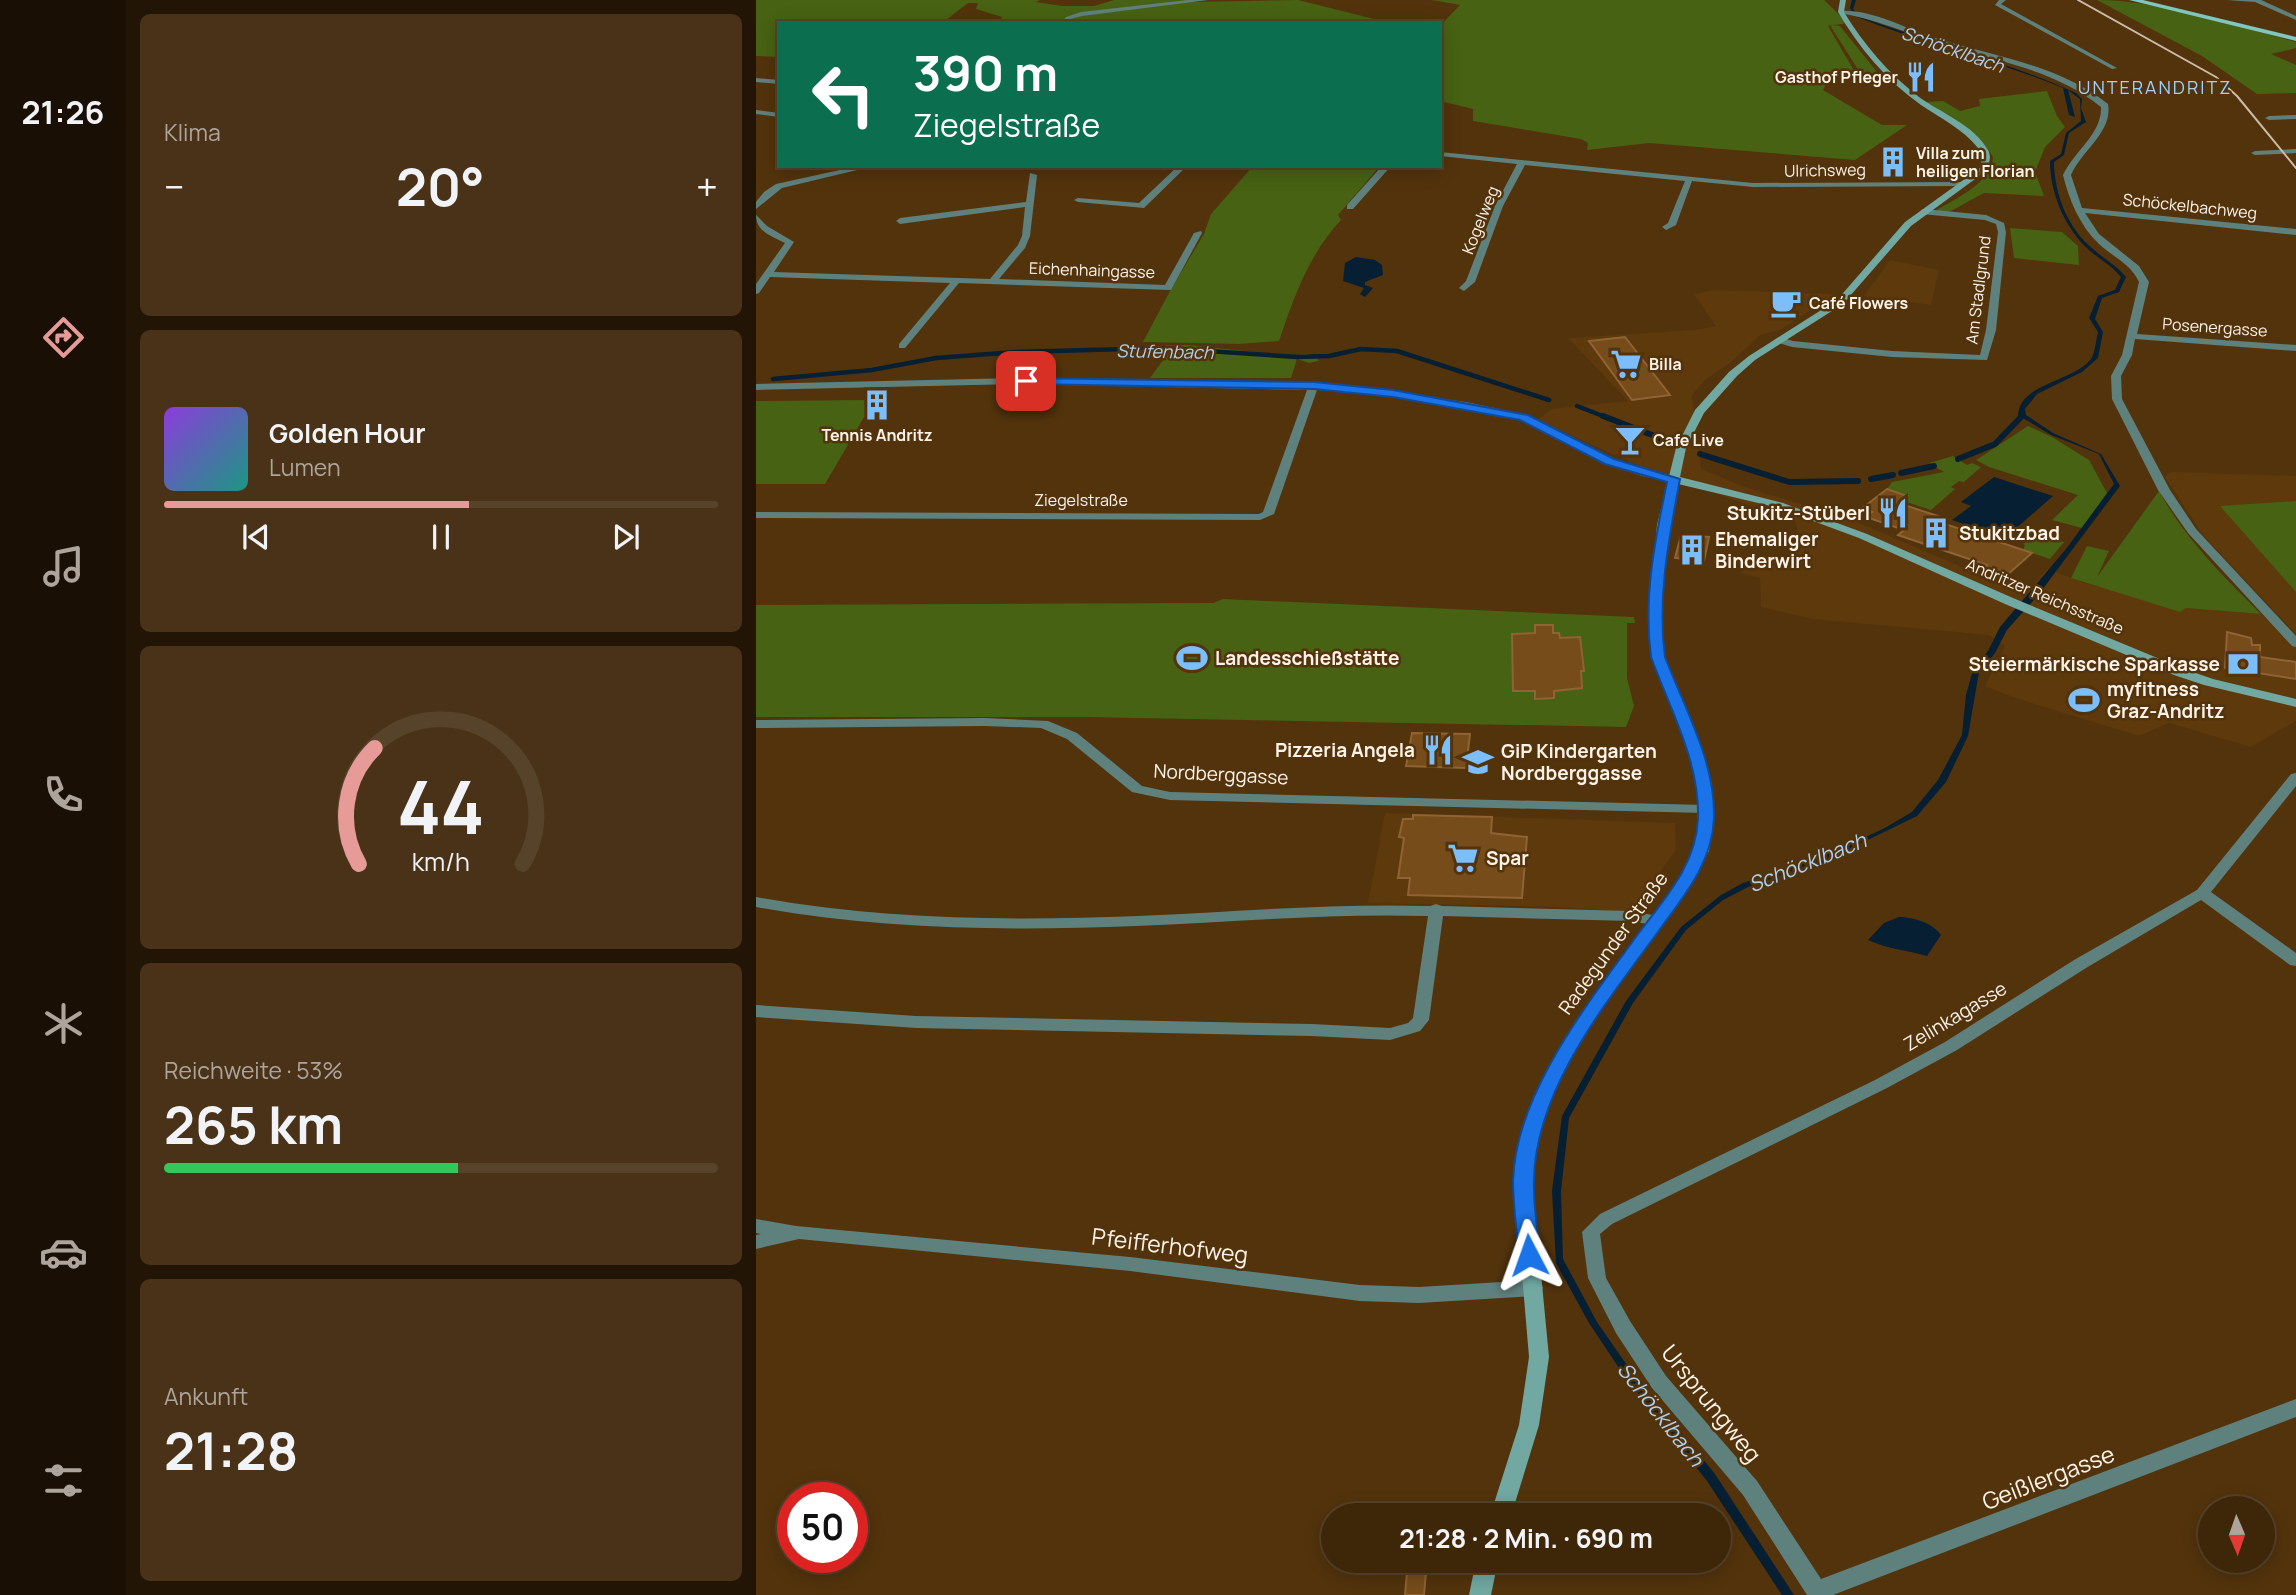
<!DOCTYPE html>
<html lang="de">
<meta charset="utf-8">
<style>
body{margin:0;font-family:Manrope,sans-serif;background:#493217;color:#f1f3f6;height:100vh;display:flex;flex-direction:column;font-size:26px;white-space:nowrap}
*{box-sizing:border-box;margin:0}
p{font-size:23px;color:#ada59c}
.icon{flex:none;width:38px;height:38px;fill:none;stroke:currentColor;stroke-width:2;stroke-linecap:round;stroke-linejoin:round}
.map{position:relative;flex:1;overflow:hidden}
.side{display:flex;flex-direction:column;gap:14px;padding:14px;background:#221505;width:630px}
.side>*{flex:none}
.guide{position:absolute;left:21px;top:21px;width:665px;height:147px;border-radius:0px;box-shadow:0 4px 18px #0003,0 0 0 2px #57432a;background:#0b6e4f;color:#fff;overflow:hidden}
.needle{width:46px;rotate:178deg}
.buttons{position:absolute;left:1442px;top:1496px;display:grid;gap:14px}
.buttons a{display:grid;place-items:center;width:77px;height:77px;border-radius:50%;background:#3e2609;box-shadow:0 4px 18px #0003,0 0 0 2px #57432a;font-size:35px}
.speed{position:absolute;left:21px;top:1482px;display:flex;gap:14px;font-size:35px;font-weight:700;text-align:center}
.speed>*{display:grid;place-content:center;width:91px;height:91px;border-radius:50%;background:#3e2609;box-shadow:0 4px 18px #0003,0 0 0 2px #57432a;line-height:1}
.speed .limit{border:10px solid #d22;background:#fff;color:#111}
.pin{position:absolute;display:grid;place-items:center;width:60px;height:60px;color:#fff;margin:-30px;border-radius:14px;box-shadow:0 4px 10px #0006}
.me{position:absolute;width:77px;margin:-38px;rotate:356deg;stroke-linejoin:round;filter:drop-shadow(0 0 5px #0008)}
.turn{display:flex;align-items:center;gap:24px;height:147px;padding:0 21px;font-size:32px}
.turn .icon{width:91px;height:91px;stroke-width:2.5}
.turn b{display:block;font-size:49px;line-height:60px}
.big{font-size:52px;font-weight:700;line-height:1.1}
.side .widget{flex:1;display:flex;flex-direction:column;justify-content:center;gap:10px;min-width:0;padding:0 24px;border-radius:10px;background:#493217}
.side .dial{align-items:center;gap:0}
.dial svg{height:182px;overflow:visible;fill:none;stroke:#57432a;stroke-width:7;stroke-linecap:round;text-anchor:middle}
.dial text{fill:#f1f3f6;stroke:none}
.song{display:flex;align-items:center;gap:21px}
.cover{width:84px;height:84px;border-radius:10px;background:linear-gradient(135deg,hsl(270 70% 55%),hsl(170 70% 35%))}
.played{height:7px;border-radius:4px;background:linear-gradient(90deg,#e69b98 55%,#57432a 55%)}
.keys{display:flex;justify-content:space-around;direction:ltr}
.heat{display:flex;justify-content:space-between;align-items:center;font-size:38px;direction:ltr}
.charge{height:10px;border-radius:5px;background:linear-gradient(90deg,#34c759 53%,#57432a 0)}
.trip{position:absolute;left:565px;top:1503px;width:410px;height:70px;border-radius:35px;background:#3e2609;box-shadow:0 4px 18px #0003,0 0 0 2px #57432a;font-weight:700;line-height:70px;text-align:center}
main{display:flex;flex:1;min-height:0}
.tabs{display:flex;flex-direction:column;width:126px;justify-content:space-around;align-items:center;background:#190f04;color:#ada59c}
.tabs .icon{width:49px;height:49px}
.tabs .on{color:#e69b98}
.tabs b{font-size:32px;color:#f1f3f6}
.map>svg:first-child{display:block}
</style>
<main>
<nav class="tabs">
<b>21:26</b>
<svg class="icon on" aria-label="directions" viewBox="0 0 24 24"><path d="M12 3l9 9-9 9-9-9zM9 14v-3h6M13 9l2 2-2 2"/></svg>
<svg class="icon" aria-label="music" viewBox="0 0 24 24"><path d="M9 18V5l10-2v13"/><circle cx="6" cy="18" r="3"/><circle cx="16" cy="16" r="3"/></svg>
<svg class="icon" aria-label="phone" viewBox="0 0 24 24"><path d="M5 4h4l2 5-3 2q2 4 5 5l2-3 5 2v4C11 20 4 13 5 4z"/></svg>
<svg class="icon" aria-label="climate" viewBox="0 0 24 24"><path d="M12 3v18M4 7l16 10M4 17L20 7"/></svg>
<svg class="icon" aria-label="car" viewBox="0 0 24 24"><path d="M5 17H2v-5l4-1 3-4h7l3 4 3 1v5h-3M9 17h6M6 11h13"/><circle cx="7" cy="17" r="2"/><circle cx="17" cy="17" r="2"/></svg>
<svg class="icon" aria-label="filters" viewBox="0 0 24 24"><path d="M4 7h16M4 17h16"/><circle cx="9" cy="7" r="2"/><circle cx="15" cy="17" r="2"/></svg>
</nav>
<section class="side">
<div class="widget"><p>Klima</p>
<div class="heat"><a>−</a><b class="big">20°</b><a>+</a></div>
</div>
<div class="widget">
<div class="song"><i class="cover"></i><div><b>Golden Hour</b><p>Lumen</p></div></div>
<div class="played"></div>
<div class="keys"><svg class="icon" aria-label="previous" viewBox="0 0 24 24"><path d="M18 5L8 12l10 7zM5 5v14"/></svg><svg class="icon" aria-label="pause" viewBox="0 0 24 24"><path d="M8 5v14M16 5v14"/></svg><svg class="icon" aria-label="next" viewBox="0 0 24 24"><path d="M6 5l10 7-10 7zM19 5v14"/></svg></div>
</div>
<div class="widget dial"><svg viewBox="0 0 100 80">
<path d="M14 69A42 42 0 1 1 86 69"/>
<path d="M14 69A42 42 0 0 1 21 18" stroke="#e69b98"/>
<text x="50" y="56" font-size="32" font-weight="700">44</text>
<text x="50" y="72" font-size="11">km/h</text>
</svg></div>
<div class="widget"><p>Reichweite · 53%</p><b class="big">265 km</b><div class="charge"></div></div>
<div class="widget"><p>Ankunft</p><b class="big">21:28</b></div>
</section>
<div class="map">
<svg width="1540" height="1595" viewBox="0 0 1540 1595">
<rect width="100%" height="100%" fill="#52330c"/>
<path fill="#5d390c" d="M1134,260L1183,270L1175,305L1108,296Z
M957,290L1080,294L1024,330L1004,335L973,364L950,379L936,395L945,469L989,487L1094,519L1269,594L1291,569L1335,585L1430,608L1505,614L1540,646V721L1495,747L1413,723L1383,736L1259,698L1229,686L1249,646L1233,635L1056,619L1005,607L1004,578L985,573L994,555L1029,561L1042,534L1040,522L883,466L781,420L796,409L872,401L812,338L938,330L960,326L938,294Z
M1417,472L1540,476V634L1447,535L1409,477L1411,474Z
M629,813L919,823L920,850L875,912L805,907L612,903Z"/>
<path fill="#476212" d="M0,0H284L280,2L306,6H338L358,0H439L431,2L542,0L634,23H243L246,17L220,9L222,3H212L186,23H23V57L0,56Z
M676,0H1068L1092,23L1072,26L1100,74L1073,78L1067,90L1126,125H1151L1099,160L893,143L831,150L832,143L825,139L717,121V109L684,101V26L704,5Z
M1341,0C1403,0 1479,26 1540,42V48L1515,54L1540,65V93L1501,94L1446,56Z
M1077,25L1084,26L1129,82H1110L1075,27Z
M1291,91L1301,116L1309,127L1289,147L1279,172L1288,196L1228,193L1193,212L1179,211C1200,198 1235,184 1237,157C1222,131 1195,118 1170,102L1187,101L1204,111L1224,106L1223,99Z
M497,166H624L582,215L585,220C553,254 538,297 523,341L483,344L387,342L414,291L448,234L455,214Z
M1254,228L1306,232L1322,246L1323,265L1258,258Z
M433,345L534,356L550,354L561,358L563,361L553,363L541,359L535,378H394L413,352H395L387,346Z
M118,400L69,484H0V401Z
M1272,426L1296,437L1333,460L1351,493L1326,528L1296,520L1322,495L1233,467L1220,460Z
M1197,456L1211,465L1216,463L1225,467L1208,482L1203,481L1195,487L1199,489L1175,510L1147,501L1150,496L1131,489L1136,482L1188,472L1173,463Z
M1403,491C1428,538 1468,577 1505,614L1430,608L1424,612L1315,578L1331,546L1353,551L1341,577Z
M1540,501V592L1464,506Z
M1280,535L1308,542L1294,559L1267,550L1269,545L1267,544Z
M467,599L878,617L879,623H871V678L878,706L870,727L327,717H0V605L457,603Z"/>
<path fill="#071f33" d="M1096,0H1100L1097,9L1102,16C1174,43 1250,61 1320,93L1326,99L1325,108L1330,122L1313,133L1308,155L1298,162C1298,193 1312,229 1337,249C1348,259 1360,265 1370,277L1363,292L1346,298L1339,319L1347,332L1342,358L1326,372L1281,394L1269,409L1270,415L1297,433L1345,454L1364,486L1283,594L1251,630L1239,653L1223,672L1212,736L1190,782L1161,816L1083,854L992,887L967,900L930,930L877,1003L813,1118L805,1191L807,1259L841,1322L879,1377L959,1474L1038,1595H1026L951,1481L871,1380L833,1323L800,1263L796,1191L806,1116L870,1001L925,927L965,895L987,883L1074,853L1127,829L1156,812L1182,780L1206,735L1210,695L1217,670L1232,651L1244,627L1310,549L1358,484L1343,454L1295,435L1262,415C1264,383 1317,382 1335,359C1339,353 1340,340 1342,332L1333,318L1342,296L1359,290L1365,277C1355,265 1343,259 1332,249C1308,227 1294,192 1294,161L1305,154L1310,133L1325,121L1324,99L1312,90L1319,117L1313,115L1307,88C1239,60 1167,44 1099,16L1094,8Z
M600,257L619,260L626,265L627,275L609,282V285L617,288L609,297L604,294L608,288L587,281L589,263Z
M1238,477L1297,496L1249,538L1196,520L1215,506L1205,502Z
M1143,917C1157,917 1177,923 1185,935L1171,956C1151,950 1131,949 1112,940L1128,923Z"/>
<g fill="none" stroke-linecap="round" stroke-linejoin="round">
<path stroke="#071f33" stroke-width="4.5" d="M17,379L116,370L180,358L260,352L407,348L541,357L573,356L605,349L641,351L793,400
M821,406L852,418
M1264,418L1266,416"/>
<path stroke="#071f33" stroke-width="6" d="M847,416L909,440
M944,454L1033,482L1102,481
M1202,459L1239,444L1266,416
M1145,473L1178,466
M1115,479L1137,475"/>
</g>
<path fill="#764c1a" stroke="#8f6333" stroke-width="2" d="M869,337L914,395L876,400L833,341Z
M1131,489L1151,496L1142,503L1191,519L1186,523L1276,553L1250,576L1227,569L1231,565L1142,535L1148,530L1110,517L1116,512L1105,509Z
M925,535L953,537L948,561L919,558Z
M779,625H797V633H803L804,638L824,637L828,671H825L826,688L798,691V698L779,699V691H757L756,634L779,633Z
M1471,632L1495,638L1496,645H1504V657L1540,662V679L1469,668Z
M656,733L714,734L710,768L650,766Z
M657,815L736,817L735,833L771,837L766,898L652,895L654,878H642L648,838L643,837L647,819H657Z
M652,1561H671L668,1595H649Z"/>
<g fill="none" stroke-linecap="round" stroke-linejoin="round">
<path fill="#5f817d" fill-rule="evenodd" d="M432,0H452L326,16L314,19L312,23H305L310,17L325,12Z
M1243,0H1250L1245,4L1361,68L1356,69L1239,5Z
M1471,0H1505L1540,16V20L1499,2Z
M1083,11C1115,9 1146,27 1176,37C1235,56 1302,64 1352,104C1357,132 1326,150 1315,175L1326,208L1540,229V235L1329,213L1343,234L1383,266L1393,282L1381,334L1540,345V351L1379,339L1376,355L1365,376L1366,399L1414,490L1440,529L1540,636V647L1536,646L1432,533L1402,490L1356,399L1355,376L1366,355L1383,282C1375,264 1357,257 1343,244C1324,226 1313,200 1307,175C1319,150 1346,134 1345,107C1300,70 1240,61 1186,44C1151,33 1119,19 1083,13Z
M0,78L23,80V84L0,82Z
M0,110L23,113V117L0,114Z
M1540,115V119L1513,120L1509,118L1513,116Z
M1540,149V153L1499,155L1495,153L1499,151Z
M684,152L997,183L1206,182L1210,184L1206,186L997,187L936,181L920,225L910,230L906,227L912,223L929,181L769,165L747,206L719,282L708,291L703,288L710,281L739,206L761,164L684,156Z
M102,166H118L26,188L0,209V202L8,192L20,184Z
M422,166H431L388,208L322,202L318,200L322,198L383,203Z
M626,166H635L597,209H591V205Z
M274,173L281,175L274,236L269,248L243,279L409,285L438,233L445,231L446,233L415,290L203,283L149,348H143V344L194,283L14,277L3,293L0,294V284L29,243C16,236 0,232 0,215L11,226L38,242L18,272L234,279L262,245L266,236L269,207L144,224L140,221L144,218L270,202Z
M1168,209L1230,215L1248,223L1250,232L1240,330L1231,360L1136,357L1036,347L1020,342L1018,340L1023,337L1037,341L1136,351L1224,355L1230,330L1242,232L1240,224L1229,220L1165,214V210Z
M266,378L554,384L558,382L710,402L771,415L858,459L922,479L917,482L886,476L850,463L764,419L710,408L592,391L561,390L518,514L504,520L0,518V512L503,514L507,512L551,390L266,384L0,390V384Z
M229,718L292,721L321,733L386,786L414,792L949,805L956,809L949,813L414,800L376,792L311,739L285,728L229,726L0,728V720Z
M1540,773V786L1455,892L1540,953V966L1534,965L1445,900L1330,968L1201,1050L1131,1088L856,1224L844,1234L850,1278L874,1321L910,1376L1001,1481L1065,1579L1540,1399V1417L1077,1595H1051L987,1495L896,1388L860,1333L832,1278L826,1232L844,1214L1119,1080L1189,1042L1318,960L1441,890L1535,774Z
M0,897C126,920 254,921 382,916C480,912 577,903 674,906L680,904L686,906L875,911L907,917L910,921L902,926L875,921L687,916L673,1020L664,1031L634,1040L556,1036L160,1028L0,1017V1005L160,1016L556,1024L634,1028L652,1023L657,1018L672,916C574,913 478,922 380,926C253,931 125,930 0,907Z
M0,1219L40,1226L374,1257L604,1285L663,1287L778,1280L785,1283L787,1288L785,1293L778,1296L663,1303L604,1301L374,1271L43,1239L0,1249V1235L5,1234L0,1233Z"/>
<path fill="#71a8a2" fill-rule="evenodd" d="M1084,0H1090L1088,12C1108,45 1133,74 1163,97C1185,113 1218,125 1232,150C1236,157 1233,164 1230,171L1155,226L1087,304L999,360L981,376L948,413L930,448L924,477L1027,503L1111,534L1257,598L1428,669L1457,679L1540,699V707L1448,685L1418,675L1249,604L1103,538L1019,507L922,484L913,525L905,609L908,657L953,771L957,818L953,851L935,884L831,1030L796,1095L783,1139L776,1180L793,1357L783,1425L755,1516H734L763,1425L773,1357L758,1180L765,1139L780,1095L818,1023L923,880L939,851L943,818L939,771L896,657L893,609L901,525L920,448L939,410L973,372L993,356L1081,300L1149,222L1224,168C1226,160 1227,155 1222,148C1207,129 1184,118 1165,105C1131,81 1103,48 1082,12Z
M720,1561H742L735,1595H713Z"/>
<path fill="#7ec6be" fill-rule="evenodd" d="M1373,0H1387L1540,37V41Z"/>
<path stroke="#ccbcaa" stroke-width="2" d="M1322,0L1460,77L1481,96L1540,168"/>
</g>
<path fill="#1a73e8" stroke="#114b97" stroke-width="2" d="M266,378L558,382L637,390L772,415L858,459L924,479C913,539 901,597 909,657C929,709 960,763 958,819C956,864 927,897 902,932C851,1002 779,1089 778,1181C777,1205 782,1231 784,1255L781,1261L773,1264L766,1261L763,1255C761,1231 757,1206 757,1181C759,1094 833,1002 882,934C909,898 940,865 942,819C944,762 914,709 895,657C887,597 899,540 911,482L849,464L764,420L637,397L558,389L270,384L266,383Z"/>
<defs>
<g id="restaurant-bare" transform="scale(2.415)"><path d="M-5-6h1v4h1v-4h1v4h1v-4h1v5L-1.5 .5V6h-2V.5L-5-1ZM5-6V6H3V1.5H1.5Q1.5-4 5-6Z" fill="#7cbef9" stroke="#52330c" stroke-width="2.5" paint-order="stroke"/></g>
<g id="building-bare" transform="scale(2.415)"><path d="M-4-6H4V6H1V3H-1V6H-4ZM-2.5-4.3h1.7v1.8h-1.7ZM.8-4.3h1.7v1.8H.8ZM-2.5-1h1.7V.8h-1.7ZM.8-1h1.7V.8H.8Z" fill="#7cbef9" stroke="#52330c" stroke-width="2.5" paint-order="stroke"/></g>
<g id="cafe-bare" transform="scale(2.415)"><path d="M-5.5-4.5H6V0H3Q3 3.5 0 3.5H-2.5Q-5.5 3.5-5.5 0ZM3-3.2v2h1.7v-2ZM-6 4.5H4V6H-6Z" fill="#7cbef9" stroke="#52330c" stroke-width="2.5" paint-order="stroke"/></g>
<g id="supermarket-bare" transform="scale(2.415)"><path d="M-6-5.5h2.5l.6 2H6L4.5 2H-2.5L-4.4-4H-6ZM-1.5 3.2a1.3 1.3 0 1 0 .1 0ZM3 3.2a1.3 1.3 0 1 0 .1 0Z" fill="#7cbef9" stroke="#52330c" stroke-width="2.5" paint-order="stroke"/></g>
<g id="bar-bare" transform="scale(2.415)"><path d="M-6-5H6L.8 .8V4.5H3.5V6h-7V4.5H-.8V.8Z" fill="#7cbef9" stroke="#52330c" stroke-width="2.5" paint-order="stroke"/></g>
<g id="stadium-bare" transform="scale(2.415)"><path d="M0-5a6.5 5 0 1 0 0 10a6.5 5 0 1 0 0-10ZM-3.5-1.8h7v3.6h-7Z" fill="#7cbef9" stroke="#52330c" stroke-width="2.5" paint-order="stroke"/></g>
<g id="bank-bare" transform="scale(2.415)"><path d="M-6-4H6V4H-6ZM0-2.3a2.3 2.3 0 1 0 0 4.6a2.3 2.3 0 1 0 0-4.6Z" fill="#7cbef9" stroke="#52330c" stroke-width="2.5" paint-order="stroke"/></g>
<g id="school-bare" transform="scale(2.415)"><path d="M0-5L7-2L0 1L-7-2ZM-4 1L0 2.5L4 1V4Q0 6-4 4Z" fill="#7cbef9" stroke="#52330c" stroke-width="2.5" paint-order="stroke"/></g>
</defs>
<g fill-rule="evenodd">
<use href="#restaurant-bare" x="1165" y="77"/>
<use href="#building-bare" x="1137" y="162"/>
<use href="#cafe-bare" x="1030" y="303"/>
<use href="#supermarket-bare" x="870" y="364"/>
<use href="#building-bare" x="121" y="405"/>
<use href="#bar-bare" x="874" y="440"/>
<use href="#restaurant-bare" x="1137" y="513"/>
<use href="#building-bare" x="1180" y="533"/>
<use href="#building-bare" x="936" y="550"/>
<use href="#stadium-bare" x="436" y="658"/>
<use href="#bank-bare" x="1487" y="664"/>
<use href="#stadium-bare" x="1328" y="700"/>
<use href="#restaurant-bare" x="682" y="750"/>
<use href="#school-bare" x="722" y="762"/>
<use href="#supermarket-bare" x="707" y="858"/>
</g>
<g text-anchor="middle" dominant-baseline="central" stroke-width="5" stroke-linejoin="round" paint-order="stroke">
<g font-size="16" font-weight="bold" fill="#fdf3e9" stroke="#52330c" text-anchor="start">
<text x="1142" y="77" text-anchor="end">Gasthof Pfleger</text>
<text x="1160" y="153">Villa zum<tspan x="1160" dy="18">heiligen Florian</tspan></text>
<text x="1053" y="303">Café Flowers</text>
<text x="893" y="364">Billa</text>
<text x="121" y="435" text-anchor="middle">Tennis Andritz</text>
<text x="897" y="440">Cafe Live</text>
</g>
<g font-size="16" fill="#fdf3e9" stroke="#52330c">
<text transform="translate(1069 170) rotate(-1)">Ulrichsweg</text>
<text transform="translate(1434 206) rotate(6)">Schöckelbachweg</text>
<text transform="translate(724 220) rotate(-68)">Kogelweg</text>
<text transform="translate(336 270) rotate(2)">Eichenhaingasse</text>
<text transform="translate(1222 290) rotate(-83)">Am Stadlgrund</text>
<text transform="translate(1459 327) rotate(4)">Posenergasse</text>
<text x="325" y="500">Ziegelstraße</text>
<text transform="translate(1289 596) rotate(23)">Andritzer Reichsstraße</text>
</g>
<g font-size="18" font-style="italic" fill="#add1f3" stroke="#52330c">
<text transform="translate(1197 49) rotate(19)">Schöcklbach</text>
<text transform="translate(409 351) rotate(1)">Stufenbach</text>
</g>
<g font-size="18" letter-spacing="2" fill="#a1d0fd" stroke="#52330c">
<text x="1399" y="87">UNTERANDRITZ</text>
</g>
<g font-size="19" font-weight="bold" fill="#fdf3e9" stroke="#52330c" text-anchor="start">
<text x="1114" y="513" text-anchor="end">Stukitz-Stüberl</text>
<text x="1203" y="533">Stukitzbad</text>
<text x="959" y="539">Ehemaliger<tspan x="959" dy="22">Binderwirt</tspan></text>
<text x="459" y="658">Landesschießstätte</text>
<text x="1464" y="664" text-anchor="end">Steiermärkische Sparkasse</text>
<text x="1351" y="689">myfitness<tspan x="1351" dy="22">Graz-Andritz</tspan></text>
<text x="659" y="750" text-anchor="end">Pizzeria Angela</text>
<text x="745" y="751">GiP Kindergarten<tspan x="745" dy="22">Nordberggasse</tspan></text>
<text x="730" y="858">Spar</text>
</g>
<g font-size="19" fill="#fdf3e9" stroke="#52330c">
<text transform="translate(465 774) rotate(3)">Nordberggasse</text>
<text transform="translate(857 943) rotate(-54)">Radegunder Straße</text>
<text transform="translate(1199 1016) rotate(-31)">Zelinkagasse</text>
</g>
<g font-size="21" font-style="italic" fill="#add1f3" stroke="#52330c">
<text transform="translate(1051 862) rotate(-22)">Schöcklbach</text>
<text transform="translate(905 1414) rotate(52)">Schöcklbach</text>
</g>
<g font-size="23" fill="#fdf3e9" stroke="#52330c">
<text transform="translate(414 1245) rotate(7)">Pfeifferhofweg</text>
<text transform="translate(956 1403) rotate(51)">Ursprungweg</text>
<text transform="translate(1292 1477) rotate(-21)">Geißlergasse</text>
</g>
</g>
</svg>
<div class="buttons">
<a><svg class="needle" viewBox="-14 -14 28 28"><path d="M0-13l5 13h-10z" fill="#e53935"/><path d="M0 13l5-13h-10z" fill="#ada59c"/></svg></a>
</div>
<div class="speed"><div class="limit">50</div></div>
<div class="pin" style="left:270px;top:381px;background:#d93025"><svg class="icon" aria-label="arrive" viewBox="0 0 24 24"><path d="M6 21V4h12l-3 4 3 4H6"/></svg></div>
<svg class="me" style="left:773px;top:1255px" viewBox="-20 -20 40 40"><path d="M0-17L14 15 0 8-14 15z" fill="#1a73e8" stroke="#fff" stroke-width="4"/></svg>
<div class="trip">21:28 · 2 Min. · 690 m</div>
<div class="guide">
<div class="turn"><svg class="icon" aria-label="left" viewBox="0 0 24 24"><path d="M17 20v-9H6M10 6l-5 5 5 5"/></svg><div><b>390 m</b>Ziegelstraße</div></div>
</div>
</div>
</main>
